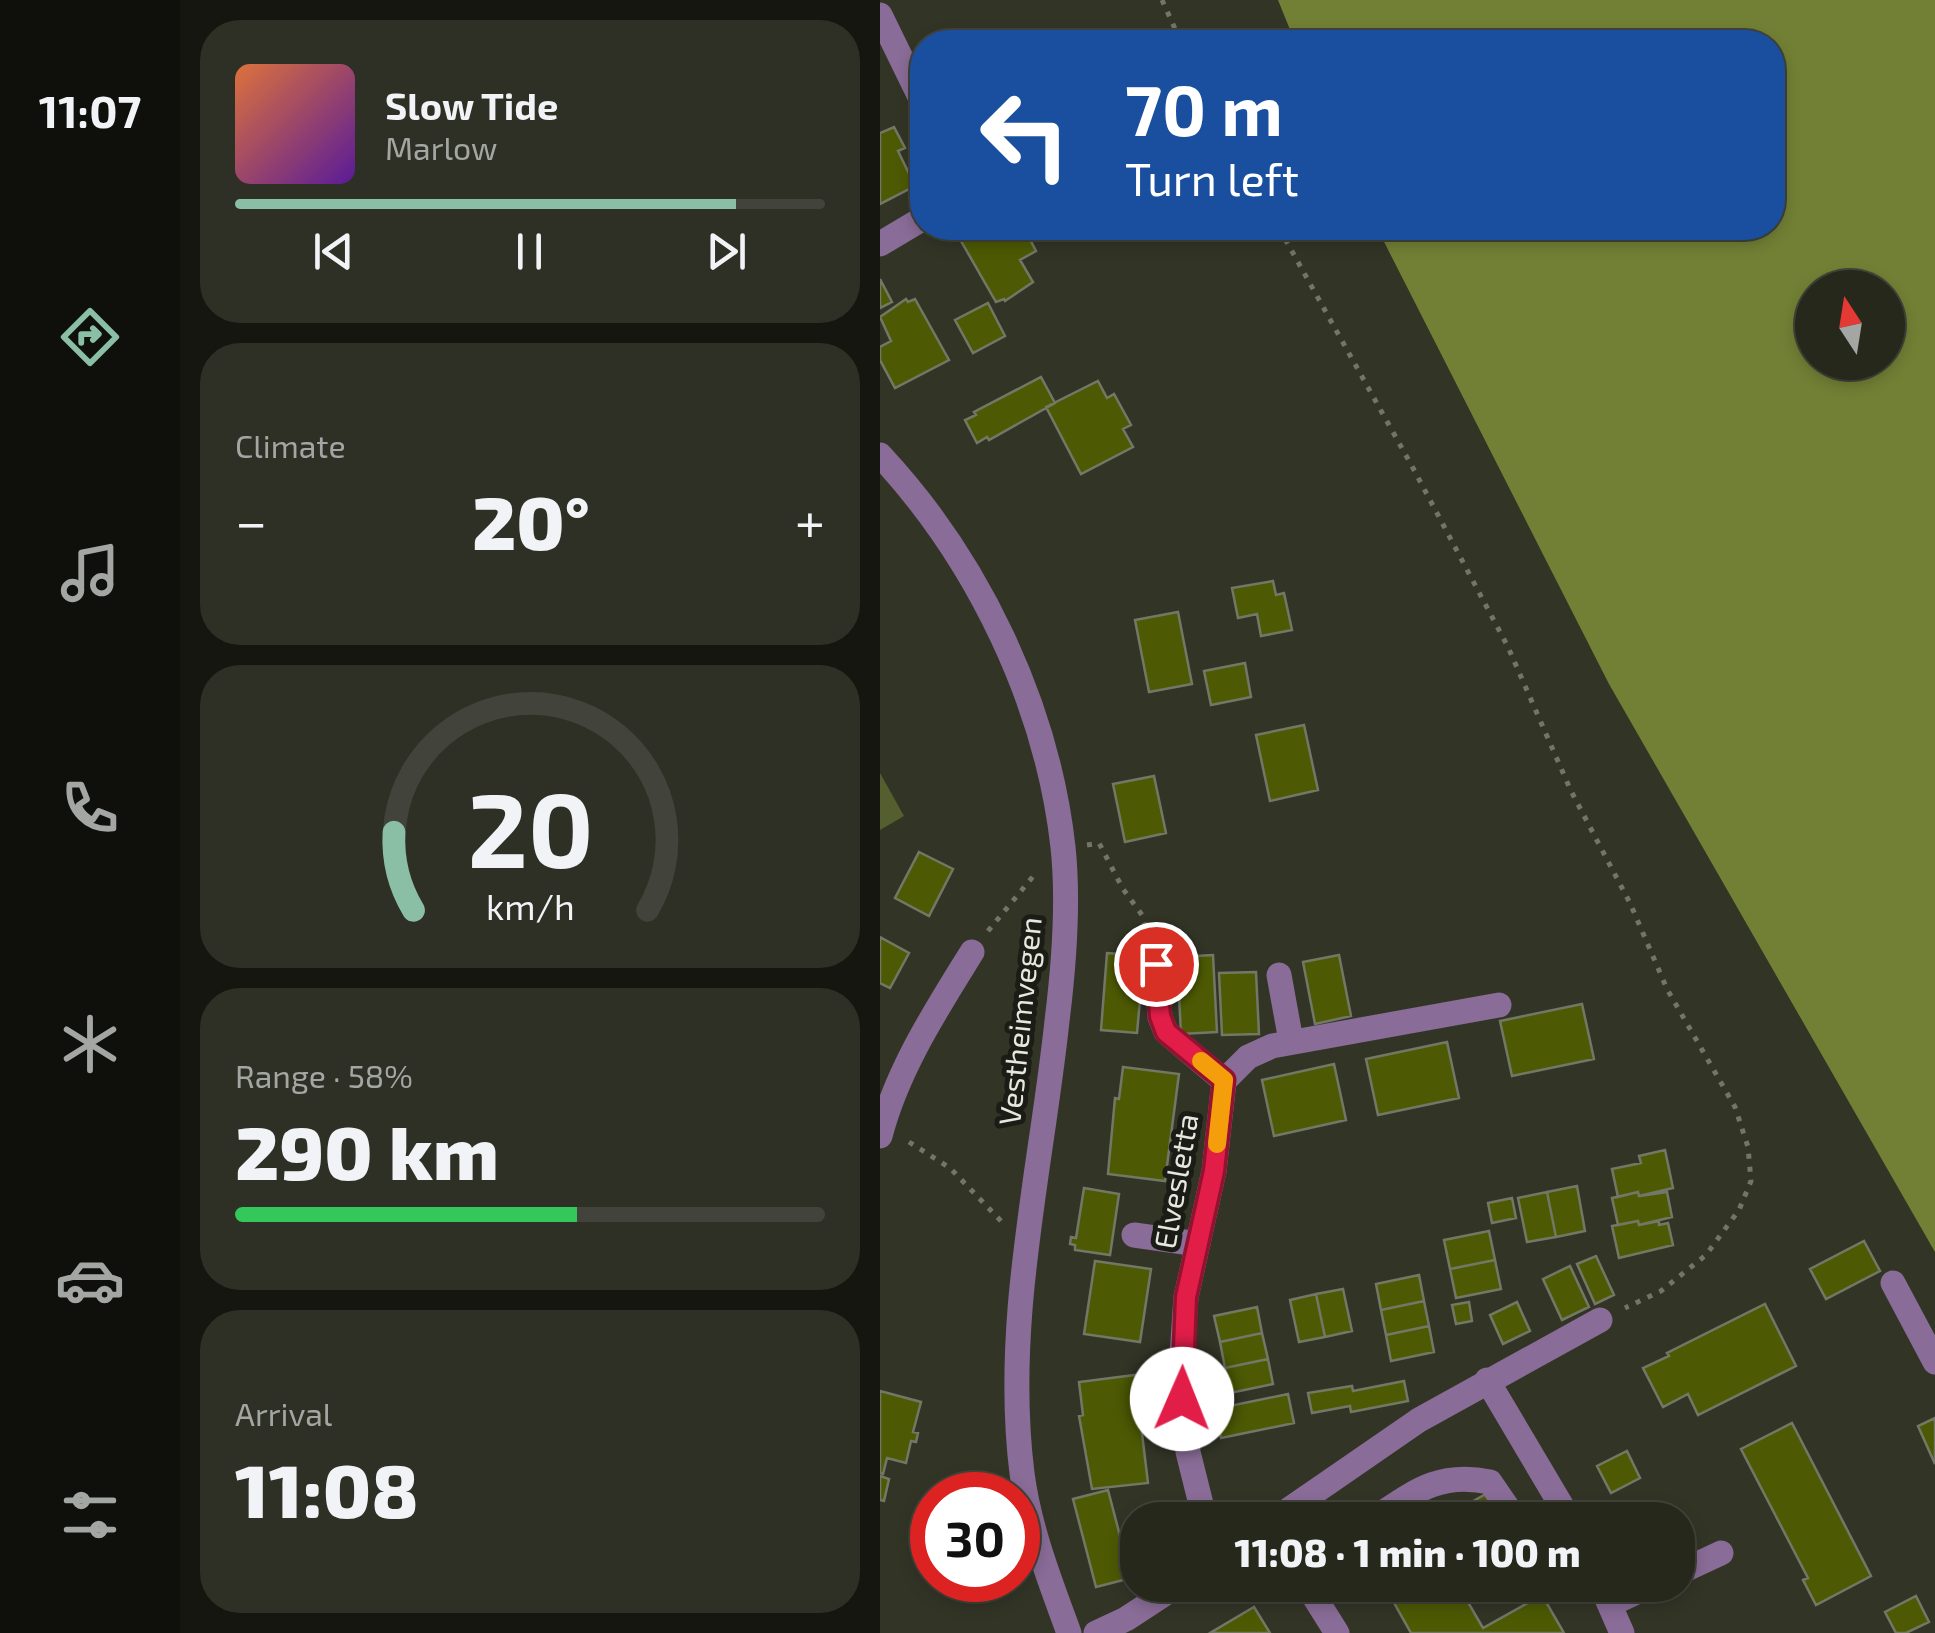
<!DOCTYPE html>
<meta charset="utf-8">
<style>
body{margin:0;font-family:"Exo 2",sans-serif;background:#2e3025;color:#f1f3f6;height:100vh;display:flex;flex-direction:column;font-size:38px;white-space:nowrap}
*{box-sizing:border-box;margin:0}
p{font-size:32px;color:#a4a6a3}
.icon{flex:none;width:55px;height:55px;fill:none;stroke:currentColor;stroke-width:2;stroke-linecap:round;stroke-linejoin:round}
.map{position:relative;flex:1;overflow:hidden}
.sheet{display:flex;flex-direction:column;gap:20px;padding:20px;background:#15160f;width:700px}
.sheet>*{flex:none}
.hud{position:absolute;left:30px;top:30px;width:875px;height:210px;border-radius:40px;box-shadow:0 5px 15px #0003,0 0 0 2px #42443b;background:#1a4fa0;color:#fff;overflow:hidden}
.needle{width:65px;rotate:348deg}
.tools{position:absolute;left:915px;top:270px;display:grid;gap:20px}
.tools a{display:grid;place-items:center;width:110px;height:110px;border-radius:50%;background:#26281c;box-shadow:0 5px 15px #0003,0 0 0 2px #42443b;font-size:50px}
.speed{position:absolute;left:30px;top:1472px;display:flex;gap:20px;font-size:50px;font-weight:700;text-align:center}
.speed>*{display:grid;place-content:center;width:130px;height:130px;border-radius:50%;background:#26281c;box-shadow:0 5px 15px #0003,0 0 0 2px #42443b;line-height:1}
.speed .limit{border:15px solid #d22;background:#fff;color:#111}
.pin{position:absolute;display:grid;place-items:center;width:85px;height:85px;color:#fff;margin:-42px;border:5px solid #fff;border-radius:50%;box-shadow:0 2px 10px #0007}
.me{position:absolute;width:110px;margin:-55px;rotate:1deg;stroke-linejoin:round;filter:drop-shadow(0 0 8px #0008)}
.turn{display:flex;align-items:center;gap:35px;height:210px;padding:0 50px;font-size:45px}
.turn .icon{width:130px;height:130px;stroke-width:2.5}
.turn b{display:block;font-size:70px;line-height:85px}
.big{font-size:75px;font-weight:800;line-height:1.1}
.sheet .tile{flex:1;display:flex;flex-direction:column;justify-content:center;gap:15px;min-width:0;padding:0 35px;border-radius:40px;background:#2e3025}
.sheet .dial{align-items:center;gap:0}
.dial svg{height:260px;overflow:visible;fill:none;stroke:#42443b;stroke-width:7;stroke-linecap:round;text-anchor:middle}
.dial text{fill:#f1f3f6;stroke:none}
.song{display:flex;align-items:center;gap:30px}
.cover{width:120px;height:120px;border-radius:15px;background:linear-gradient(135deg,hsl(20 70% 55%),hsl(270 70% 35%))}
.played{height:10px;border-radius:5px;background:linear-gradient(90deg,#8abfa5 85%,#42443b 85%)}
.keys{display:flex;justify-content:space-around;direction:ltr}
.heat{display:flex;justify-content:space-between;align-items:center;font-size:55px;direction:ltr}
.charge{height:15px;border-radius:8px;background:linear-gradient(90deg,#34c759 58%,#42443b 0)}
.trip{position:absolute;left:240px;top:1502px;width:575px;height:100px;border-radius:40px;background:#26281c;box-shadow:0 5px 15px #0003,0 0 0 2px #42443b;font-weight:800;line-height:100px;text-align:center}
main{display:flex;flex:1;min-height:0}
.dock{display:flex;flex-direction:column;width:180px;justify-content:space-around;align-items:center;background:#0f100b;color:#a4a6a3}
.dock .icon{width:70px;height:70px}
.dock .on{color:#8abfa5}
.dock b{font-size:45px;color:#f1f3f6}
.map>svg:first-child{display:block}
</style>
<main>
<nav class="dock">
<b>11:07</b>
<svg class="icon on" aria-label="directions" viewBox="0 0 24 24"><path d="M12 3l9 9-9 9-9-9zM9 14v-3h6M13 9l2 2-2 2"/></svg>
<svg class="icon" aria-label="music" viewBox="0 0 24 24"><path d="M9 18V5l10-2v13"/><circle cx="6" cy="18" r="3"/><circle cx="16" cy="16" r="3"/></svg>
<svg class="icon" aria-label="phone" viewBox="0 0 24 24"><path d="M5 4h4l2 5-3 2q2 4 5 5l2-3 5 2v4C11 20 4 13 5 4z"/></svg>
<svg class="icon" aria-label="climate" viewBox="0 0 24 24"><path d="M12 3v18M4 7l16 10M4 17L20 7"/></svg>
<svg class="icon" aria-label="car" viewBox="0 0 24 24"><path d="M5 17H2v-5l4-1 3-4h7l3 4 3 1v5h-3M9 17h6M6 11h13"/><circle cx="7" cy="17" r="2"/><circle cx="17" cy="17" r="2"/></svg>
<svg class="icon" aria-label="filters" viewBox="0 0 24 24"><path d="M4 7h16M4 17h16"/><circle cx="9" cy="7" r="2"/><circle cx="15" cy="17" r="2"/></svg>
</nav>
<section class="sheet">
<div class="tile">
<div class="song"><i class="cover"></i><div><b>Slow Tide</b><p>Marlow</p></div></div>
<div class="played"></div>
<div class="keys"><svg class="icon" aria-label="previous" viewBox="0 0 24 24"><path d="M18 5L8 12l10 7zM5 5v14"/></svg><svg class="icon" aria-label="pause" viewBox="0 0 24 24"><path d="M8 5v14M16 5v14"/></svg><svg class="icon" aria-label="next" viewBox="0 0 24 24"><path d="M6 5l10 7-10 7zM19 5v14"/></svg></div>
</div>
<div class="tile"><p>Climate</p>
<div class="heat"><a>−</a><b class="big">20°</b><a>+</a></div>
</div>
<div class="tile dial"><svg viewBox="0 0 100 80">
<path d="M14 69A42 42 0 1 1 86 69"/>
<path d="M14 69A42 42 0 0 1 8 45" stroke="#8abfa5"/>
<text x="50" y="56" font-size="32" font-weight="700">20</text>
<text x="50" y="72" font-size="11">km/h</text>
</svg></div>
<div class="tile"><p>Range · 58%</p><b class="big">290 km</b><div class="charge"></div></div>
<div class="tile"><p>Arrival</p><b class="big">11:08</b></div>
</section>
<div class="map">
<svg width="1055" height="1633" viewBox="0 0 1055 1633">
<rect width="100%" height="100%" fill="#323526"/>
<path fill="#545e2e" d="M0,773L24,816L0,830Z"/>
<path fill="#728035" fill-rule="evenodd" d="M398,0H1055V1252L729,684L497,228H892V42H415ZM932,288H1008V362H932Z"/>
<path fill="#4d5a03" stroke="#727766" stroke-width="2.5" d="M14,127L25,148L18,151L35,186L0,204V133Z
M106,228H144L156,251L140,260L153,282L125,301L124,299L116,302L81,241Z
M0,279L12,302L0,308Z
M26,299L28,302L35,299L69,360L15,388L0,360V347L11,341L0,317Z
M108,303L125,336L93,353L75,320Z
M161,377L175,403L109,440L107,437L97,443L85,420L96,415L94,412Z
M218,381L227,398L234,394L251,425L243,429L253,447L201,474L166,407Z
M393,581L396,595L404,593L412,630L381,636L377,614L358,618L352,588Z
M298,612L312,684L269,692L255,620Z
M365,663L371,697L331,705L324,671Z
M424,725L438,790L390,801L376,735Z
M274,776L286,833L245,842L233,784Z
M39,852L73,869L49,916L15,898Z
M0,937L29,953L10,988L0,983Z
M227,953L264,956L257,1033L221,1030Z
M333,955L337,1032L301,1034L297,957Z
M459,955L471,1016L435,1024L423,962Z
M376,972L379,1034L342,1035L339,973Z
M702,1004L714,1059L632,1076L620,1021Z
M567,1042L579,1098L498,1115L486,1059Z
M454,1064L466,1120L394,1136L382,1080Z
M243,1067L299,1074L285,1181L228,1174L235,1098L239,1099Z
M785,1150L793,1188L759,1196L758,1192L738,1197L732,1169L761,1163L759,1156Z
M697,1186L705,1231L676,1237L667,1192Z
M204,1188L239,1194L230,1255L195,1250V1245L190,1244L191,1237L196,1238Z
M667,1192L676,1237L647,1242L638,1198Z
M758,1192L759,1196L787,1192L792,1217L759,1225L758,1221L738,1225L732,1198Z
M632,1198L636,1218L612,1223L608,1203Z
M758,1221L759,1225L779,1221V1225L788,1223L793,1245L739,1258L732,1226Z
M609,1231L615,1260L570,1269L564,1240Z
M984,1241L1000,1271L946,1299L930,1269Z
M716,1256L734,1295L715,1304L697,1264Z
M615,1260L621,1289L576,1298L570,1269Z
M215,1261L271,1269L260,1342L204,1334Z
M690,1266L709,1307L682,1320L663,1279Z
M539,1275L544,1301L501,1310L496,1284Z
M463,1289L472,1331L445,1337L436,1294Z
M436,1294L445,1337L419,1342L410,1300Z
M544,1301L549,1326L506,1335L501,1310Z
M589,1302L592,1321L576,1324L572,1305Z
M637,1302L650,1331L623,1344L610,1315Z
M885,1304L916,1366L818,1415L808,1394L783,1407L763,1368L789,1356L787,1353Z
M377,1307L382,1333L340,1342L334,1316Z
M549,1326L554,1352L511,1361L506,1335Z
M382,1333L388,1359L345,1368L340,1342Z
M388,1359L393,1384L350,1393L345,1368Z
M255,1375L268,1483L212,1489L199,1416L203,1415L199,1382Z
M524,1381L528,1401L471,1412L470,1406L432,1413L428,1393L472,1386L473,1391Z
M0,1391L41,1402L33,1432L38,1433L36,1442L31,1441L26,1463L7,1458L3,1474L0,1473Z
M408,1394L414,1423L341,1438L335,1409Z
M1055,1418V1464L1038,1426Z
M912,1423L991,1576L936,1605L923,1580L928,1578L861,1449Z
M747,1451L760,1478L731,1493L717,1466Z
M0,1476L9,1479L4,1501L0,1500Z
M228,1490L251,1578L216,1587L193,1499Z
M606,1494L621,1520H559Z
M535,1508L542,1520H514Z
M504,1585H578L603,1628L662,1595L684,1633H531Z
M1036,1596L1049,1622L1026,1633H1016L1005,1612Z
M374,1607L390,1633H330Z"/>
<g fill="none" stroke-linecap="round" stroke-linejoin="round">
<path stroke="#737569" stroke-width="5" stroke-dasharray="5 8" stroke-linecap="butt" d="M282,0L301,42
M399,228L533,468L628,647L691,791L750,903L787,989L855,1107L868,1147L871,1181L859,1210L826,1255L781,1291L745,1308
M207,845L219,843L243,889L262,915L268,937
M108,931L155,874
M29,1142L70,1168L122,1222"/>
<path stroke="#896c97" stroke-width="25" d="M0,15L42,101
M0,244L42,219
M0,455C98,560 167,704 183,847C189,903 184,965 177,1021C161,1171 123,1322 142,1473C149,1528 170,1581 189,1633
M276,963L280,1017L286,1032L344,1081
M399,975L411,1041
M0,1136C17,1070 56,1010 92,952
M254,1235L318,1244
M1013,1283L1055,1362
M607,1380L690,1520
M325,1520L308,1452L301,1369L306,1297L334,1171L344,1081L368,1057L392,1046L619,1005
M394,1520L539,1420L720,1320
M492,1520C533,1493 558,1471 610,1482L636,1520
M798,1573L841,1553
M427,1585L457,1633
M721,1585L742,1633
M731,1604L772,1585
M216,1633L246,1619L298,1585"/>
</g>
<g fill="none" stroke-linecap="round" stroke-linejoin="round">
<g stroke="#92132f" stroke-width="25">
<path id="route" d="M276,964L280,1016L286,1032L344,1080L334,1171L306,1297L302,1399"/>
</g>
<use href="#route" stroke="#e11d48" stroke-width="18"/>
<path stroke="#f59e0b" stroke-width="18" d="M321,1061L344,1080L337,1144"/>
</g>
<g text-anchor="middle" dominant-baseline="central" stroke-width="10" stroke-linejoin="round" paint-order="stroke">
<g font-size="30" fill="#e6e8df" stroke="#1a1c15">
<text transform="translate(139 1021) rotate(-84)">Vestheimvegen</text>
<text transform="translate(295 1181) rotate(-80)">Elvesletta</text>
</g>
</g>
</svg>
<div class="tools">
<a><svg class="needle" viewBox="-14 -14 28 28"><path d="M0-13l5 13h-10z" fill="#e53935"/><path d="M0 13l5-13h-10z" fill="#a4a6a3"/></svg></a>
</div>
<div class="speed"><div class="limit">30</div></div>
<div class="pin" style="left:276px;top:964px;background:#d93025"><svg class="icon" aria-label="arrive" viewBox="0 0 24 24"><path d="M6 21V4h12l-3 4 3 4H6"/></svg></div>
<svg class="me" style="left:302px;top:1399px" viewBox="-20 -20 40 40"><circle r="19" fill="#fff"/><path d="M0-13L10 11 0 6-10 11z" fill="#e11d48"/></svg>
<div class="trip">11:08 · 1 min · 100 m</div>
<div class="hud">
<div class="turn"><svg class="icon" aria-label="left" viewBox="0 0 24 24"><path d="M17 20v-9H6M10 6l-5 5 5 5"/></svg><div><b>70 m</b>Turn left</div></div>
</div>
</div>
</main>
